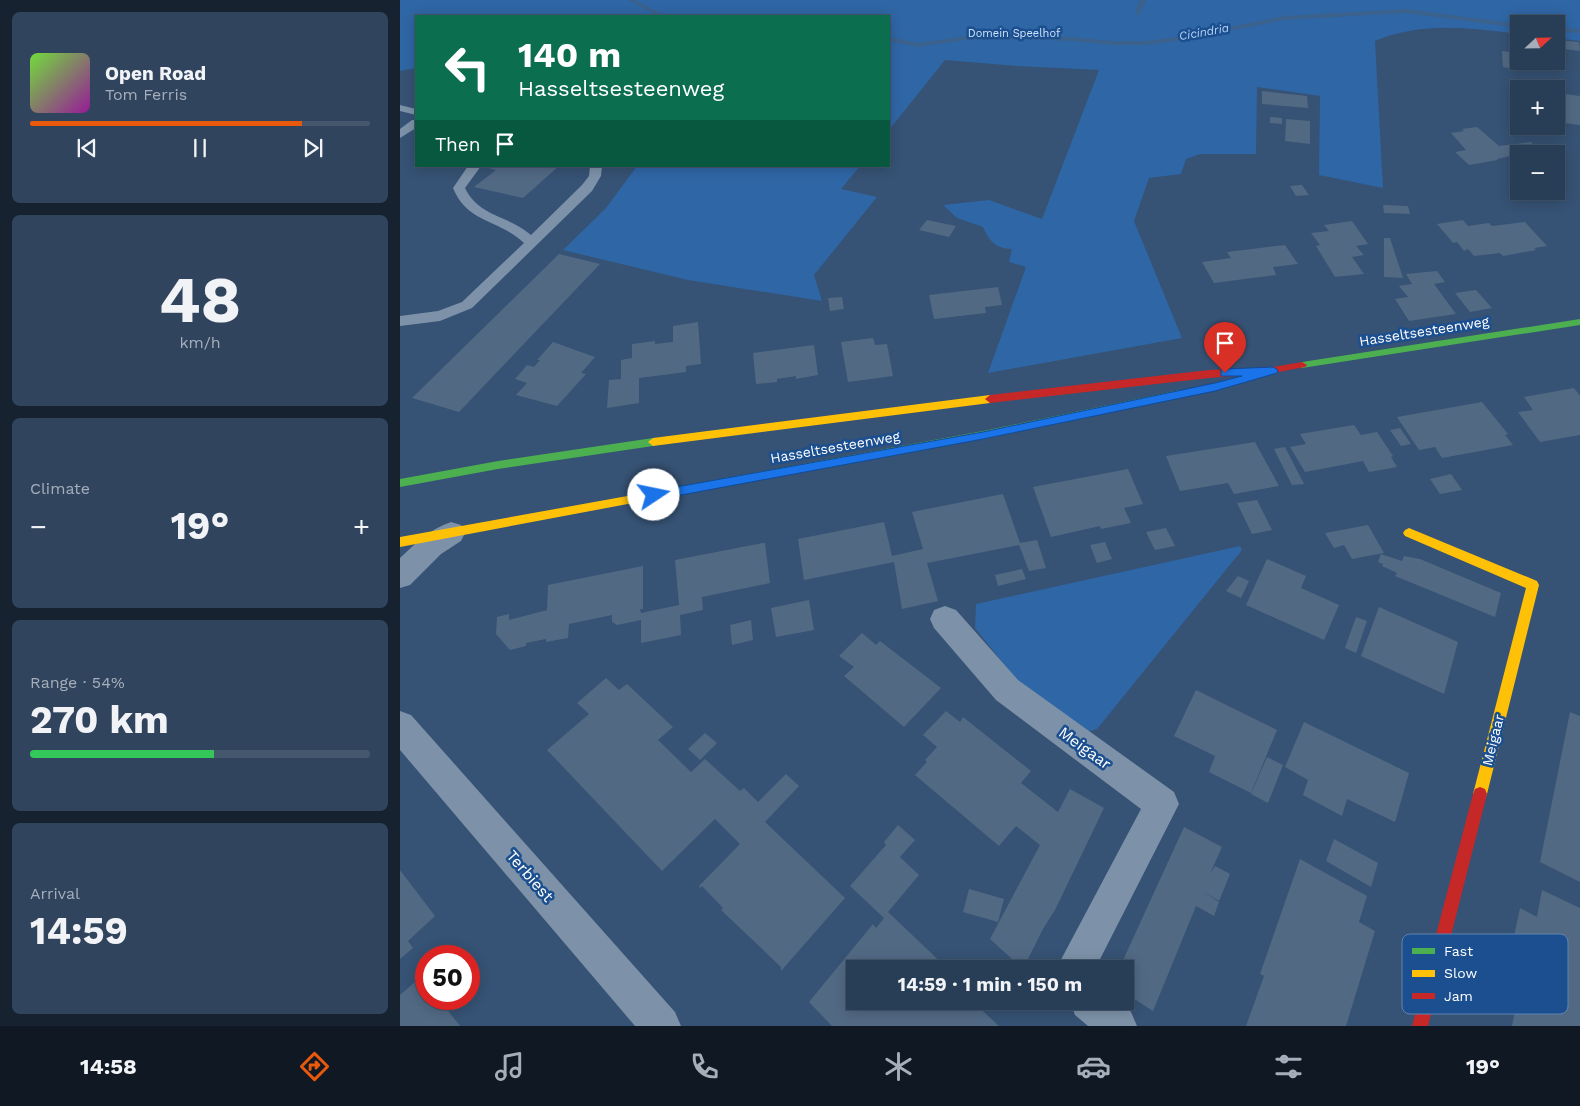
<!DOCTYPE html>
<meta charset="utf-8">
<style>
body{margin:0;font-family:"Work Sans",sans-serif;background:#30455d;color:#f1f3f6;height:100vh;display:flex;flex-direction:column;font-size:19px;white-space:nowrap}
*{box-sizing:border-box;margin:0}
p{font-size:16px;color:#a5aeba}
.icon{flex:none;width:28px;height:28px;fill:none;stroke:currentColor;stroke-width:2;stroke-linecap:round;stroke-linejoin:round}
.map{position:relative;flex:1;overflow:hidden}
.side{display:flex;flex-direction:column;gap:12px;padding:12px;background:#162230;width:400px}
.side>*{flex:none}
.hud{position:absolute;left:15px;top:15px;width:475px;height:152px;border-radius:0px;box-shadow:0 2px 12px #0003,0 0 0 1px #44576d;background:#0b6e4f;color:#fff;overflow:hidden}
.needle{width:32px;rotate:68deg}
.buttons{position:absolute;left:1110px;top:15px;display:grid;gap:10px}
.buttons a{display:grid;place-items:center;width:55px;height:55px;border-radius:0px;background:#283e57;box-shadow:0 2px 12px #0003,0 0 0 1px #44576d;font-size:25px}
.speed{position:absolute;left:15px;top:945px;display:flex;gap:10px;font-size:25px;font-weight:700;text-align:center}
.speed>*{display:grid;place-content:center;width:65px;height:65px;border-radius:50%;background:#283e57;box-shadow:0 2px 12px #0003,0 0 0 1px #44576d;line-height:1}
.speed .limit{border:8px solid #d22;background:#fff;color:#111}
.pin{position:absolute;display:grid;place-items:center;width:42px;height:42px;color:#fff;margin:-51px -21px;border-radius:50% 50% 50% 0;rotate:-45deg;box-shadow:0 0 5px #0007}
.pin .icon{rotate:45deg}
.me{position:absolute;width:55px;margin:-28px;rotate:79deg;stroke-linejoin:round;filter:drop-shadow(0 0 4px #0008)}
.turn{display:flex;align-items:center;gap:18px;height:105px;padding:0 20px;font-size:22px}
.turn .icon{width:65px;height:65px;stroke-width:2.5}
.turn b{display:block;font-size:35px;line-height:42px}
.then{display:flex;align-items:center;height:48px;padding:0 20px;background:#0003;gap:10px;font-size:19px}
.big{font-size:38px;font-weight:700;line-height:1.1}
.side .card{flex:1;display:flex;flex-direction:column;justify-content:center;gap:8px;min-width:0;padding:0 18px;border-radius:8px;background:#30455d}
.side .dial{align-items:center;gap:0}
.dial b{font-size:65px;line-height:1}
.song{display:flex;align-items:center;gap:15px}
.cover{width:60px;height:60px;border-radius:8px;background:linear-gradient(135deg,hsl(100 70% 55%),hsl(300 70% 35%))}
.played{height:5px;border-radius:2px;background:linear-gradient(90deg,#ea580c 80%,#44576d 80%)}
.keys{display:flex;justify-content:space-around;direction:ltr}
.heat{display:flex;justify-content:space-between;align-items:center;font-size:28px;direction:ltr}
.charge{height:8px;border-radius:4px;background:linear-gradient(90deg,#34c759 54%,#44576d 0)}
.trip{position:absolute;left:446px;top:960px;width:288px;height:50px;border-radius:0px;background:#283e57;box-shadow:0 2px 12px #0003,0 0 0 1px #44576d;font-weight:700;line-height:50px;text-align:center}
.tabs{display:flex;height:80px;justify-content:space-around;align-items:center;background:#101923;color:#a5aeba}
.tabs .icon{width:35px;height:35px}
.tabs .current{color:#ea580c}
.tabs b{font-size:22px;color:#f1f3f6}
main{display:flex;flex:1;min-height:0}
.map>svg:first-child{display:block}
</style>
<main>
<section class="side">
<div class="card">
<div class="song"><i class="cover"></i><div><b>Open Road</b><p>Tom Ferris</p></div></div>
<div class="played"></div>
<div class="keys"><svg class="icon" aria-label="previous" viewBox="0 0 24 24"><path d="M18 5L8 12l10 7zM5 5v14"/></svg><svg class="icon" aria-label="pause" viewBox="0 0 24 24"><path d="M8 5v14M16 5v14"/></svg><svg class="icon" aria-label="next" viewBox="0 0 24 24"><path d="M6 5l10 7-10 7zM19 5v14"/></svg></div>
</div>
<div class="card dial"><b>48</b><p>km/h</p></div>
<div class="card"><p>Climate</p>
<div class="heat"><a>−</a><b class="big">19°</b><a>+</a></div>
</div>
<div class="card"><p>Range · 54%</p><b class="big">270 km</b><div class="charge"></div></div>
<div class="card"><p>Arrival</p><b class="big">14:59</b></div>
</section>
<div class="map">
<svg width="1180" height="1026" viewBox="0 0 1180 1026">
<rect width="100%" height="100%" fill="#365274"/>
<path fill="#2f66a5" d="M0,0H1180V41L1156,38V24H1119V34C1070,28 1022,21 975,41L983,188L919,175L920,96L857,87L856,154H800L786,159L781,174L749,178L734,221L782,338L588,373L626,267L609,262L612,249C595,248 590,242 583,227L557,218L543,205L589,200L642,219L699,70L617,66L545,60L489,130V16H16V68L0,71Z
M237,166H460L441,189L477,197L414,275L422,301L288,280L163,250L206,208Z
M840,546L842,550L697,729L684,733L619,683L575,628L576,604Z"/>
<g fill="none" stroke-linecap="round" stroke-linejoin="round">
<path fill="#3b618d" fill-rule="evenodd" d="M228,0H235L260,13L273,16L256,15Z
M741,0H747L739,15H735L738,3Z
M1006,9L1119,24V28L1006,13L884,20L784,40L745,45H713L670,41L615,39L566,40L518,47L489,41V37L518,43L566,36L615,35L670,37L713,41H745L784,36L884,16Z
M1156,27L1180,29V33L1156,31Z"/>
</g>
<path fill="#526984" d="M1156,40L1179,42L1180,51L1156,48Z
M1102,51L1118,53L1121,70L1103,67Z
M862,91L907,96L908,108L862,104Z
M1156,93L1180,96V125L1156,122Z
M870,117L882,118V124L870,123Z
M886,119L910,121V144L885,141Z
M1077,127L1099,146L1131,142L1142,154H1119L1097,159L1098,160L1069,165L1055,152L1066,150L1051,133L1064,131L1062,129Z
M89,166H159L123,198L74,187L96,170L88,168Z
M902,185L909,195L896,196L890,186Z
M983,205L1008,206L1010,214L984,213Z
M527,220L556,226L549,237L519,230Z
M1063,220L1068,226L1089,223L1092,226L1125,222L1147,246L1134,248L1136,250L1103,256L1100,253L1074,256L1068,249L1064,251L1057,242L1053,243L1037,224Z
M952,221L968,244L956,246L964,255L952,257L964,274L935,277L916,246L920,245L911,233L929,231L924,225Z
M984,238H990L1003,278L984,277Z
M885,245L898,264L873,267L876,275L814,283L802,262L831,258L827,252Z
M159,254L200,264L59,412L12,398Z
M1037,271L1045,282L1034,284L1056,314L1009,321L995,299L1008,297L999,286L1012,284L1006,274Z
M598,287L602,305L585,307L586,313L534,319L529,295Z
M1076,290L1092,308L1070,312L1055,293Z
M442,297L444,309L430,311L428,298Z
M298,322L301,364L286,366V372L239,378V403L207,408L209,380L221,379V360L232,358V344L255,341V344L273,342V326Z
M473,338L475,345L487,344L493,376L448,382L441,342Z
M153,342L195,357L181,373L186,374L157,406L116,395L127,383L115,379L127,365L134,367L140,360H137Z
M414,345L418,375L396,379V376L377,379V382L356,384L353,353Z
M1174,388L1180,396V435L1140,442L1118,412L1133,410L1124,397Z
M1082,402L1108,434L1105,435L1113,445L1042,458L1035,447L1019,450L997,417Z
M954,425L961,435L977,432L993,456L991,457L997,467L969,472L963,461L905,472L890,447L906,444L900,434Z
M1000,428L1011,444L1001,446L990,430Z
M855,442L879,486L834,494L828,483L780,491L766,456Z
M885,447L904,484L892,485L874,449Z
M728,469L743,504L724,508L731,523L701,529L700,526L651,537L633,487Z
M1051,474L1062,490L1040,494L1030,479Z
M603,494L620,543L637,540L646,568L629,571L619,545L527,563L538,601L502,609L494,562L404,580L398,539L484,522L492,556L523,549L512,512Z
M857,500L872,530L852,534L837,503Z
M968,525L984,553L952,559L944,545L934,548L925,533Z
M766,528L775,546L755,550L746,532Z
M705,542L712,559L697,563L690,545Z
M363,543H365L370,583L302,597L303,610L280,615L281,635L241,643V620L217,625L212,622V615L169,624L168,638L146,642V639L126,643V646L110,650L96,634L97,617L109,614V620L147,610L148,585L243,566V609H240L241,613L279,605L275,560Z
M981,554L1002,561L1004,556L1020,559L1101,593L1095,617L995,576L997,573L982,566L983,564L978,562Z
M867,559L906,576L901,588L939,605L924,640L846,605Z
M622,569L626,579L598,586L595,575Z
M838,576L849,581L841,598L826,591Z
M409,600L414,630L376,637L371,608Z
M979,607L1058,642L1044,694L961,656Z
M956,617L967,621L956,653L945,648Z
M351,620L353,640L332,645L330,625Z
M462,633L476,645L480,641L541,688L504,727L444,676L454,667L439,656Z
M206,678L219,690L227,684L273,727L258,740L291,772L305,759L340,791L344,788L358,802L386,774L399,786L365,822L445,898L381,971V967L321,910L323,908L302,886L300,888L299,886L340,844L315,819L262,871L147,750L189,714L177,703Z
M796,690L877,730L851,793L809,772L815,756L774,736Z
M546,711L560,722L563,717L631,771L621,783L658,812L670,789L704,808L655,910L643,929L623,969L590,939L640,845L616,826L599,846L515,775L527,762L525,760L537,747L523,735Z
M1170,712L1180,716V882L1140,862Z
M904,722L1009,773L995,822L947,799L942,816L903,795L908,780L885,767Z
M305,733L317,743L300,760L288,749Z
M867,757L883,765L868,803L851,794Z
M498,825L515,840L500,857L519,875L488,912L548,969H455V1001H572L599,1026H432L409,1002L473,924L476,928L484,918L450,886L486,845L484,842Z
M784,827L822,847L810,874L815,866L830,874L819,901L802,891L819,902L814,916L796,906L753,1011L725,993V969H719Z
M934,839L978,863L971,887L926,861Z
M900,859L967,896L959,922L975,931L946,1026H846L864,976L860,974Z
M0,870L35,916L8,941L13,948L0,959Z
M569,889L604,899L598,922L563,912Z
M1142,890L1180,908V1026H1112L1115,1011L1100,1003L1120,908L1137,917Z
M22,976L26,981V999H39L60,1026H0V995Z"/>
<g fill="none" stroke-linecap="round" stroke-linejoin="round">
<path fill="#7d92a8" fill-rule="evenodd" d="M0,105L16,109V115L0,111Z
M12,120H16V128L0,138V129Z
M68,166H81L65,188C79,217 108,215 131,235L182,185L189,176L190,166H202L201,176L192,191L72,308L40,321L0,326V316L38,311L62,302L124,243C97,218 68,224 53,188Z"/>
<path fill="#7d92a8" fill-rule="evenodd" d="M51,522L61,525L65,533L61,541L41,554L10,585L0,588V558C16,543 30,529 51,522Z
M545,606L556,610L618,680L774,792L779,804L695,969H656L741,809L596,700L534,628L530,619L534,610Z
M0,711L11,715L275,1012L281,1026H235L0,750Z
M670,1001H719L731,1012L737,1026H688L675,1015Z"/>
<path fill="#4caf50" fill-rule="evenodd" d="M1180,319V325L902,368L897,365L902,362Z
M780,390L784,391L785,394L784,397L583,439L233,503L229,502L227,499L229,496L233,495L583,431Z
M253,438L258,442L253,446L98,469L0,487V479L98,461Z"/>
<path fill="#ffc107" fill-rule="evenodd" d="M590,395L595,399L590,403L253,446L248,442L253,438Z
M233,495L237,496L239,499L237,502L233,503L0,547V537Z
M1009,528L1137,581L1139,585L1087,794L1085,799L1080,801L1075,799L1073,794L1126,588L1005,536L1003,533L1005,530Z"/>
<path fill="#c62828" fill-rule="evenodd" d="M902,362L907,365L905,367L873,373L809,378L590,403L585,399L590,395L809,370L873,367Z
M1080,787L1085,789L1087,794L1028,1026H1012L1073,794L1075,789Z"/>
</g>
<path fill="#1a73e8" stroke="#114b97" d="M873,367L878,370L877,373L815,391L583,439L254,500L249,495L254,491L583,432L815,383L842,376H821V370L825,369Z"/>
<g text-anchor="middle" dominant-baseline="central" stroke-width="5" stroke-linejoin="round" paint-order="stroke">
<g font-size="11" fill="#cfe3fa" stroke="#1b4f8f">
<text x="614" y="33">Domein Speelhof</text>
</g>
<g font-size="12" font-style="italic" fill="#b5d3f5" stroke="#1b4f8f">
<text transform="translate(804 32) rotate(-10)">Cicindria</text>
</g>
<g font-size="14" fill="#fff" stroke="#1b4f8f">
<text transform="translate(1024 331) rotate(-9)">Hasseltsesteenweg</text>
<text transform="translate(435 447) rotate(-10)">Hasseltsesteenweg</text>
<text transform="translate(1093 740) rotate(-76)">Meigaar</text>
</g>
<g font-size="16" fill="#fff" stroke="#1b4f8f">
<text transform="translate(685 748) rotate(36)">Meigaar</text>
<text transform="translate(130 876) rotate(49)">Terbiest</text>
</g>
</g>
<rect x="1002" y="934" width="166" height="80" rx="8" fill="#1b4f8f" stroke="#5f84b1" stroke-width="1"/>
<rect x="1012" y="948" width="23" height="6" fill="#4caf50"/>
<rect x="1012" y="970" width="23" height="7" fill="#ffc107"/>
<rect x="1012" y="993" width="23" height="6" fill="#c62828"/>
<g font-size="14" fill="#fff">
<text x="1044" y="956">Fast</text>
<text x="1044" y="978">Slow</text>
<text x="1044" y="1001">Jam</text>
</g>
</svg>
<div class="buttons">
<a><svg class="needle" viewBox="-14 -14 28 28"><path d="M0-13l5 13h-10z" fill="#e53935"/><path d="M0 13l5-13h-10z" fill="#a5aeba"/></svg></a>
<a>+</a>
<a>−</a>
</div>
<div class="speed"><div class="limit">50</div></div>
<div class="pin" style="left:825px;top:373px;background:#d93025"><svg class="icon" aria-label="arrive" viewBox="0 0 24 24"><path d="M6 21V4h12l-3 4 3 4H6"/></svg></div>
<svg class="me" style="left:254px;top:495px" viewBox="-20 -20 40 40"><circle r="19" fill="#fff"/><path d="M0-13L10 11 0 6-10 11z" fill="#1a73e8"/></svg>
<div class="trip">14:59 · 1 min · 150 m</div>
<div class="hud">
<div class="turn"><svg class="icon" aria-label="left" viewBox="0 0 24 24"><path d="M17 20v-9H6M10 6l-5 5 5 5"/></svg><div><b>140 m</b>Hasseltsesteenweg</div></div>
<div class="then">Then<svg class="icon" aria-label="arrive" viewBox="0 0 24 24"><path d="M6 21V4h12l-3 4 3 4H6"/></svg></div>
</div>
</div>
</main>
<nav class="tabs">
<b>14:58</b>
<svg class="icon current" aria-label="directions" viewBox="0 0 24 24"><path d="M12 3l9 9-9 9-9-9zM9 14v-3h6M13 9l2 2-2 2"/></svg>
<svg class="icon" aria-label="music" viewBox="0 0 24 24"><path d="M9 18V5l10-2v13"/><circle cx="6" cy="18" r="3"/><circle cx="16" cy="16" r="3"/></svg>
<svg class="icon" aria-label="phone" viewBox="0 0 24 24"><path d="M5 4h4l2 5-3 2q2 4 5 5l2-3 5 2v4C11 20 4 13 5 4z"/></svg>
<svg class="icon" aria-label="climate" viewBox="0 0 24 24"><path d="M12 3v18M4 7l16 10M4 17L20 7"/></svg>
<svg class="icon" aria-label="car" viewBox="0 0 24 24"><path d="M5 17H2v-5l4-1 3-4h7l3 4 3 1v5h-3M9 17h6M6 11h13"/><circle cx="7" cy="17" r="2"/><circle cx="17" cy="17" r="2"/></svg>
<svg class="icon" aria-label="filters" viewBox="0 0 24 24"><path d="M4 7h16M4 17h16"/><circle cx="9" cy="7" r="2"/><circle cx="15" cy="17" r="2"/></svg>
<b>19°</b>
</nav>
